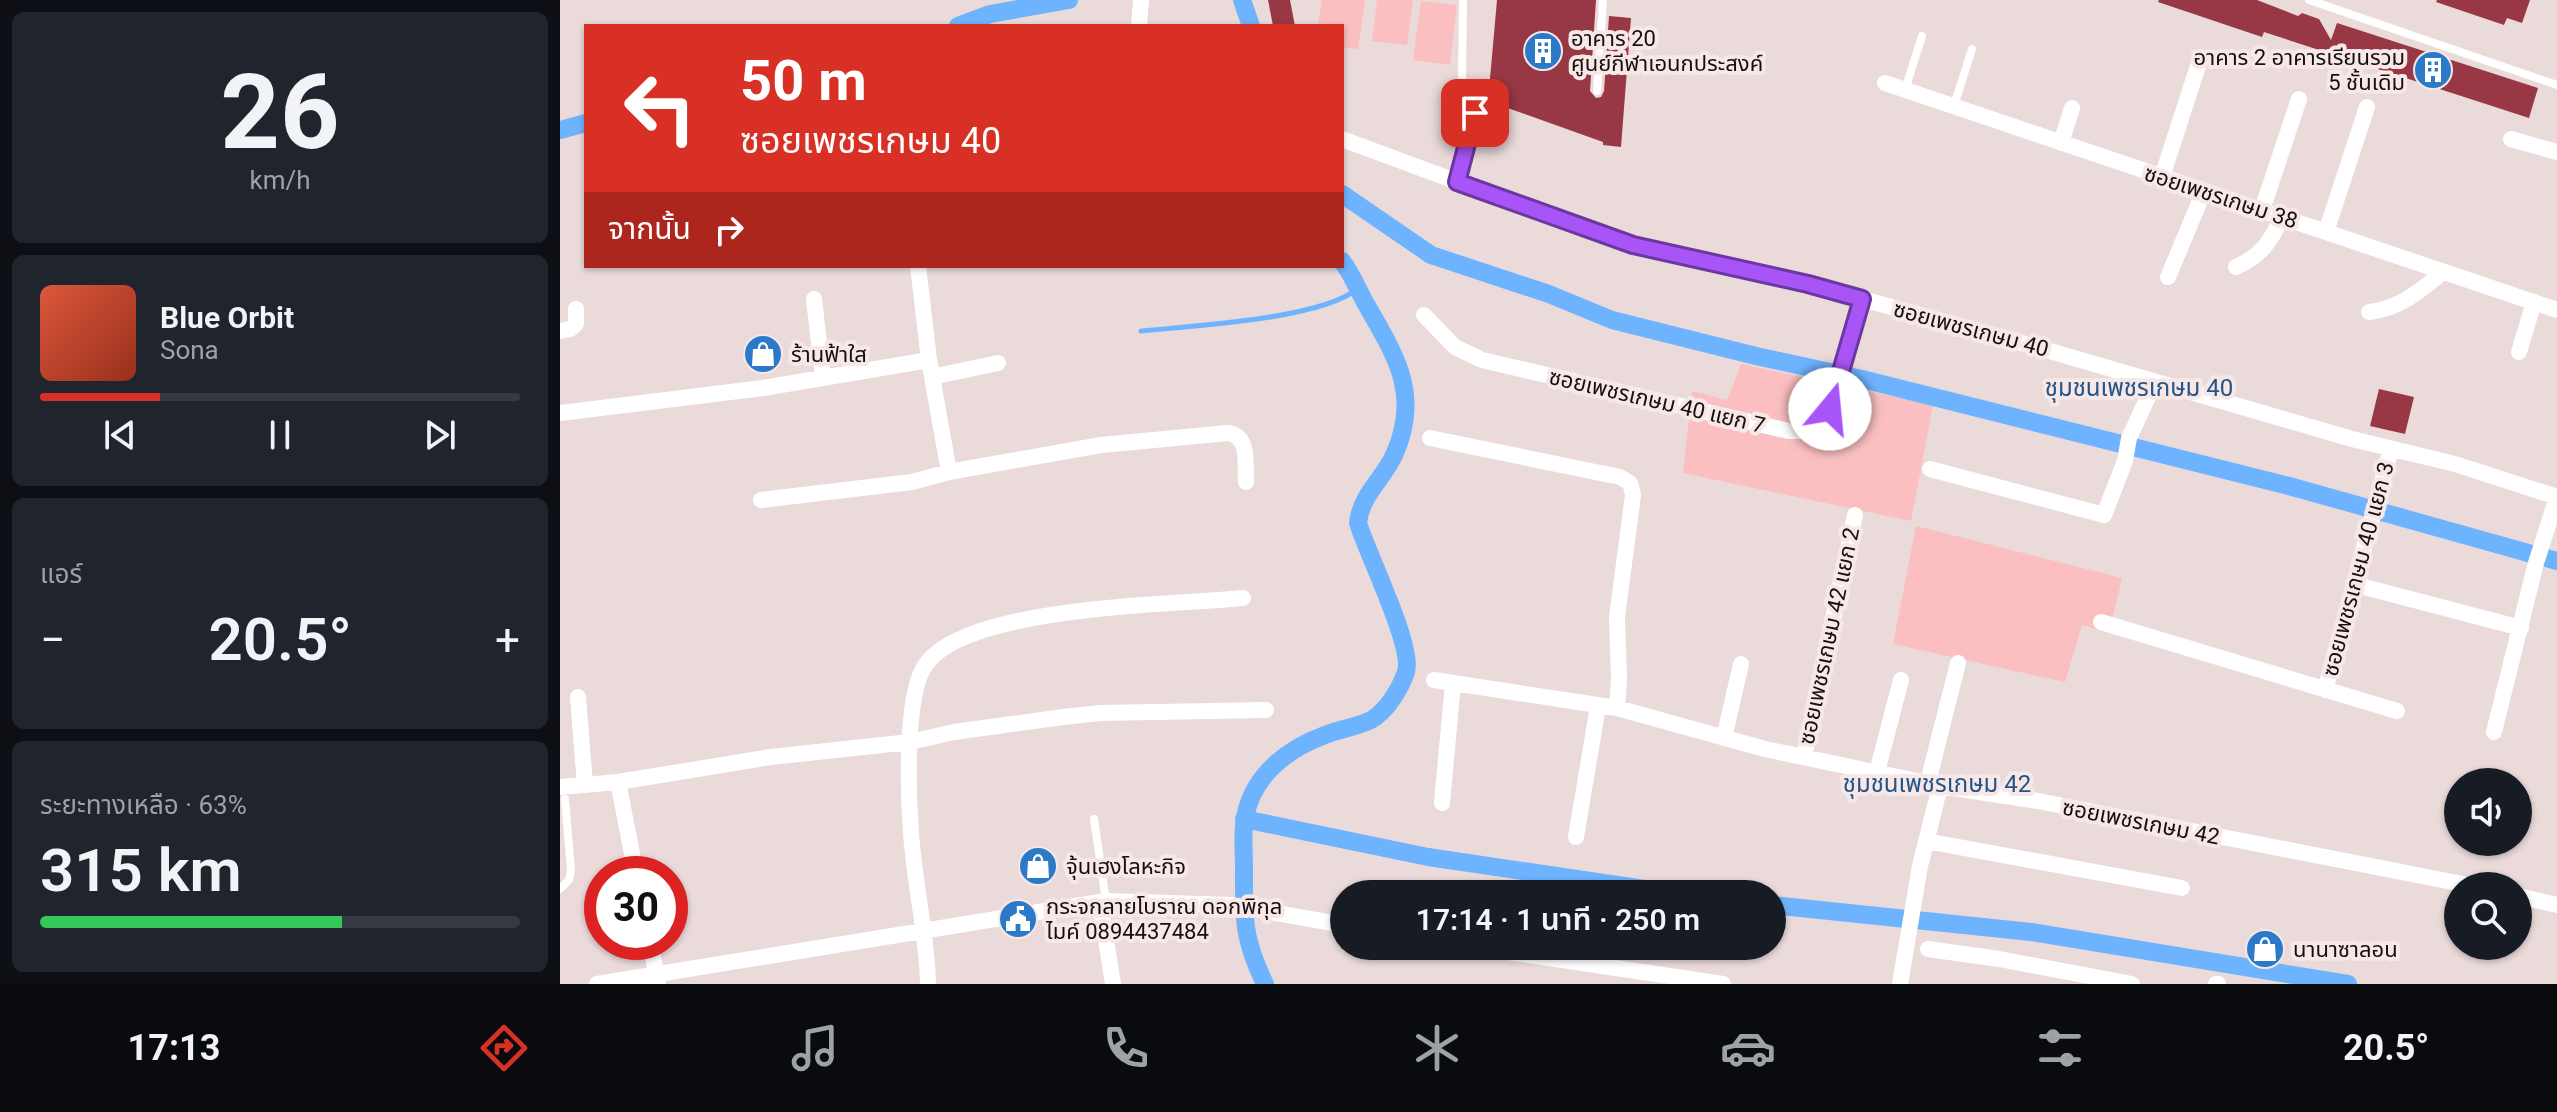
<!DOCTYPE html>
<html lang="th">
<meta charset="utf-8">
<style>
body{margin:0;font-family:Roboto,"Noto Sans Thai",sans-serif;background:#20242c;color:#f1f3f6;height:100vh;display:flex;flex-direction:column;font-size:30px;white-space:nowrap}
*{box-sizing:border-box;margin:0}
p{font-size:26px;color:#9ea1a6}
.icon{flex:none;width:44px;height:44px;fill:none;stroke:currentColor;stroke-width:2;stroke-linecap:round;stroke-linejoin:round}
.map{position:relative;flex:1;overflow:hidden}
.sheet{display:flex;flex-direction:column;gap:12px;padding:12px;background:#0d0f14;width:560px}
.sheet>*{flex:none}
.guide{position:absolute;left:24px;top:24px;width:760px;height:244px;border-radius:0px;box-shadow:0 2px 6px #0004;background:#d93025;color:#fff;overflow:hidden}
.controls{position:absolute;left:1884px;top:768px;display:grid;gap:16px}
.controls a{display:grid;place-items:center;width:88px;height:88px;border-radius:50%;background:#171b24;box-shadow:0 2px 6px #0004;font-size:40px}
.speed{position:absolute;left:24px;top:856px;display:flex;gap:16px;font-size:40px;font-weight:700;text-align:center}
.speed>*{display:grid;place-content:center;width:104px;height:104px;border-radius:50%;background:#171b24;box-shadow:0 2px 6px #0004;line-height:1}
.speed .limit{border:12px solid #d22;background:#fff;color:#111}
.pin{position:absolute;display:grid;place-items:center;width:68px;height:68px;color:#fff;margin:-34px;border-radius:16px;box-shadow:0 4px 12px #0006}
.me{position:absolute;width:88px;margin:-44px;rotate:17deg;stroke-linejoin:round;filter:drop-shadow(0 0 6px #0008)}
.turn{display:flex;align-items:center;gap:28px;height:168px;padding:0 24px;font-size:36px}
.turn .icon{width:104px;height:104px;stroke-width:2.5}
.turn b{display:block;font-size:56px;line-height:68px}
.then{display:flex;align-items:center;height:76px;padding:0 24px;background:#0003;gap:16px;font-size:30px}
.big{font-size:60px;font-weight:600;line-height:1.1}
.sheet .tile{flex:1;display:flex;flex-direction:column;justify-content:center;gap:12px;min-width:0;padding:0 28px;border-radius:12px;background:#20242c}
.sheet .dial{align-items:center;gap:0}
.dial b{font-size:104px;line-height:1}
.song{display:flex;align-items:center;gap:24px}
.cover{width:96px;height:96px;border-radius:12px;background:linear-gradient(135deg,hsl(10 70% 55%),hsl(10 70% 35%))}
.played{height:8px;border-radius:4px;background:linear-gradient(90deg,#d93025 25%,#363941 25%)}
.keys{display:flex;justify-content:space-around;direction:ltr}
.heat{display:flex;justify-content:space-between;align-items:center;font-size:44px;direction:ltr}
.charge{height:12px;border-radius:6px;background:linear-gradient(90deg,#34c759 63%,#363941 0)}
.trip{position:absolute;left:770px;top:880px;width:456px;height:80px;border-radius:40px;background:#171b24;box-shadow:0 2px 6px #0004;font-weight:600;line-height:80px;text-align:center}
.menu{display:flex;height:128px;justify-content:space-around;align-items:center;background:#090b0e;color:#9ea1a6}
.menu .icon{width:56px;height:56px}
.menu .current{color:#d93025}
.menu b{font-size:36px;color:#f1f3f6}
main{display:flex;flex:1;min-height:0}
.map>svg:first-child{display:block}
</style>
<main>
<section class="sheet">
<div class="tile dial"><b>26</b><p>km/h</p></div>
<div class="tile">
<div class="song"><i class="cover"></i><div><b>Blue Orbit</b><p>Sona</p></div></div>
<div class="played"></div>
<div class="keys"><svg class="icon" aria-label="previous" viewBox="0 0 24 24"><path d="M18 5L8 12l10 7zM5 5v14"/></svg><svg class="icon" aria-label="pause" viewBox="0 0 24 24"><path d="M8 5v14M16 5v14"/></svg><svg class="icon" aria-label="next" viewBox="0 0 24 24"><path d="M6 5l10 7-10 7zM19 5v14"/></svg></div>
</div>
<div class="tile"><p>แอร์</p>
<div class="heat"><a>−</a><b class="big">20.5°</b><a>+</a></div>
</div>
<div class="tile"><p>ระยะทางเหลือ · 63%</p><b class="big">315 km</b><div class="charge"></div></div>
</section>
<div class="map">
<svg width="1997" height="984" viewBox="0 0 1997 984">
<rect width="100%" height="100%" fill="#eadada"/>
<path fill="#fbbfc1" d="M762,0H805L798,49L782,47V26H758Z
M817,0H853L847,45L812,41Z
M861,1L897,5L890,65L853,60Z
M1181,364L1373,405L1351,521L1123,473L1132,391L1167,400Z
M1356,526L1562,578L1549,633L1522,625L1505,682L1333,644Z"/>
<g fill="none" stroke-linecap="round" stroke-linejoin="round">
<path stroke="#6eb3fe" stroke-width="5" d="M581,331C632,326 761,319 797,289"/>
<path stroke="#6eb3fe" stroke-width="18" d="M682,0L691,26
M398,26L430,14L509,0
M0,130L26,123
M782,194L871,255L989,294L1052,320L1196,356L1302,379L1729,486L1997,561
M684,819L868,857L1118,894
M1212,905L1471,932L1788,984
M705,984C682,937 684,917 684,867C684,851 682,833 685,818C692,776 727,749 765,735C779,729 797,727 811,720C827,711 840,689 846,672C854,647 807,553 798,523C801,494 824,479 835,453C861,393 835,355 806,304C798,290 792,274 782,261"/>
</g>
<path fill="#993845" d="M708,0H730L735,26H713Z
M937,0H1036L1030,91L1036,98L1041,97L1044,91L1049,16L1071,18L1061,147L1043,145V142L928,101Z
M1599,0H1697L1738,16L1742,13L1759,19L1771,40L1777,23L1978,88L1969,118L1704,32L1702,37L1598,2Z
M1877,0H1970L1962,23L1947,18L1944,25L1876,2Z
M1819,389L1854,397L1845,434L1810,426Z"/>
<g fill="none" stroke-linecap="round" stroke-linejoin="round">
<path stroke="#fff" stroke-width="8" d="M1749,0L1997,85
M902,82L903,0
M1345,90L1362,36
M1037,91L1043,0
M1394,106L1412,49
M897,181L915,113L913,106
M534,819L546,901
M0,889L9,880L11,870L5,799"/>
<path stroke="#fff" stroke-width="16" d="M579,26L581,0
M1325,83L1997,310
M782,139L1019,227L1073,245L1248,284L1483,349L1792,439L1895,464L1997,497
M1951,139L1997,152
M1501,143L1512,108
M1602,177L1638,66
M1702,210L1739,99
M1766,232L1807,107
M358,266L369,360L389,472
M1676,267C1701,256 1711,241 1722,217
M1608,277L1644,191
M254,299L263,378
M1809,312C1839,309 1860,291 1883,272
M864,315L895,347L922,360L1229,431H1246L1266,420L1302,299
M0,331L10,329L16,324V309
M1959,352L1974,302
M372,377L438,363
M0,413L203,388L369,360
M870,438L1060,477L1070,483L1073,495L1057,617L1059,681L1057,708
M1370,469L1544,515L1565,461L1569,438L1595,382
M201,500L352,482L389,472L541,445L668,433C690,436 685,464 686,482
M1793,584L1961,628
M1541,622L1837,711
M874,680L1057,708L1205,749L1380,786L1478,801L1913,886
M1765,690L1831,449
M18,697L25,785
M1934,732L1976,563L1997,497
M1164,738L1181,664
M1244,757L1295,515
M1317,772L1341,680
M58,782L76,874
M1368,782L1398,663
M0,787L58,782L211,757L350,742L394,732L503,717L540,713L706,710
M882,803L893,683
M1016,837L1038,706
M1366,841L1622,888
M1958,896L1997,905
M540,902L553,984
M90,942L98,982
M908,946L1163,984
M1368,949L1439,959L1572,984
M37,984L546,901L671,905L784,925
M368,984C367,933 354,883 351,832C348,794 345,702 363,669C397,605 615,605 683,598
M1340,984L1360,866L1380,786
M1656,984H1658"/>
</g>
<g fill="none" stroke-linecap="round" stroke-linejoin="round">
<g stroke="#6d37a1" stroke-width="20">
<path id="route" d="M915,113L897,182L1073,245L1248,284L1302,299L1270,409"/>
</g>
<use href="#route" stroke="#a855f7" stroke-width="14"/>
</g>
<defs>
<g id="building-disc" transform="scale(2)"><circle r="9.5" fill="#2a7ac9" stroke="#f7e7e7"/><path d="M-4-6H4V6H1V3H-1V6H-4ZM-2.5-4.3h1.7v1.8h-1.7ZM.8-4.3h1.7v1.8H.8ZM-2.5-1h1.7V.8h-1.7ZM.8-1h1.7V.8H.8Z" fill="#fff"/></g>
<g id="shop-disc" transform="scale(2)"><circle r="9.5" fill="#2a7ac9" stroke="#f7e7e7"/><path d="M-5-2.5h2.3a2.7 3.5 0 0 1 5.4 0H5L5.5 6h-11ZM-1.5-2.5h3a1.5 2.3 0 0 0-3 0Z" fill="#fff"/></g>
<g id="civic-disc" transform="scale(2)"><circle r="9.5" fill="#2a7ac9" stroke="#f7e7e7"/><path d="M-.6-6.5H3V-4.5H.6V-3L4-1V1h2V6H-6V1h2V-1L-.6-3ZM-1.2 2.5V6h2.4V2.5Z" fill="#fff"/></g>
</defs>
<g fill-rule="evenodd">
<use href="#building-disc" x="983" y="51"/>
<use href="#building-disc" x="1873" y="70"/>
<use href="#shop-disc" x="203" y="354"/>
<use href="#shop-disc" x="478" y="866"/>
<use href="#civic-disc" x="458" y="919"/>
<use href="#shop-disc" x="1705" y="949"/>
</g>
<g text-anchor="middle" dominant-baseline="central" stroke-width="8" stroke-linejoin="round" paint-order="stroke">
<g font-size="22" fill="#151010" stroke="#f7e7e7" text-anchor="start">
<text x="1011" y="38">อาคาร 20<tspan x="1011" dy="25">ศูนย์กีฬาเอนกประสงค์</tspan></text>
<text x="1845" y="57" text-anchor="end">อาคาร 2 อาคารเรียนรวม<tspan x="1845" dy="25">5 ชั้นเดิม</tspan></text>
<text x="231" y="354">ร้านฟ้าใส</text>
<text x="506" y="866">จุ้นเฮงโลหะกิจ</text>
<text x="486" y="906">กระจกลายโบราณ ดอกพิกุล<tspan x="486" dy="25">ไมค์ 0894437484</tspan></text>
<text x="1733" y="949">นานาซาลอน</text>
</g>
<g font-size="22" fill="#151010" stroke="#f7e7e7">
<text transform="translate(1661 197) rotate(18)">ซอยเพชรเกษม 38</text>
<text transform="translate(1411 329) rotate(15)">ซอยเพชรเกษม 40</text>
<text transform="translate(1097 401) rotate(13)">ซอยเพชรเกษม 40 แยก 7</text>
<text transform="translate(1798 569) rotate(-75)">ซอยเพชรเกษม 40 แยก 3</text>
<text transform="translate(1269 636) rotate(-78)">ซอยเพชรเกษม 42 แยก 2</text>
<text transform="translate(1581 822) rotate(11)">ซอยเพชรเกษม 42</text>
</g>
<g font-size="24" fill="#245588" stroke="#f7e7e7">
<text x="1579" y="388">ชุมชนเพชรเกษม 40</text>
<text x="1377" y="784">ชุมชนเพชรเกษม 42</text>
</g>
</g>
</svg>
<div class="controls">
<a><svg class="icon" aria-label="sound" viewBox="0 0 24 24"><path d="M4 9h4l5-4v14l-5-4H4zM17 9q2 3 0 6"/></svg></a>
<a><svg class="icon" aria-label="search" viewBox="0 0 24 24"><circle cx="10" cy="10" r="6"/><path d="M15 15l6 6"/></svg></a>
</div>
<div class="speed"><div class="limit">30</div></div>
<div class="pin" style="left:915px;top:113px;background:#d93025"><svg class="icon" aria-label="arrive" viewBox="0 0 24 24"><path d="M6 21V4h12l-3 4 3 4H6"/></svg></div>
<svg class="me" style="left:1270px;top:409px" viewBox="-20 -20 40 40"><circle r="19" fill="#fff"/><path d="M0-13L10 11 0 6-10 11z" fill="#a855f7"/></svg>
<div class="trip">17:14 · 1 นาที · 250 m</div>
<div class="guide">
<div class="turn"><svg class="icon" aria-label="left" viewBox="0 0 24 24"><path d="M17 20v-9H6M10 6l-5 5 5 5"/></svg><div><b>50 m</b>ซอยเพชรเกษม 40</div></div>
<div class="then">จากนั้น<svg class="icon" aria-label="right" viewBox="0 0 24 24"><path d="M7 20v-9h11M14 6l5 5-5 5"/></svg></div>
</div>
</div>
</main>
<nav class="menu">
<b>17:13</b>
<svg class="icon current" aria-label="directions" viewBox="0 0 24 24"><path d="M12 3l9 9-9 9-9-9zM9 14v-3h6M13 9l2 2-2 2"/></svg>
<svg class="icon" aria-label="music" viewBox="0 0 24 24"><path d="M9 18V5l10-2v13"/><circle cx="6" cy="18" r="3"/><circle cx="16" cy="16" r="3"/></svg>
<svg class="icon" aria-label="phone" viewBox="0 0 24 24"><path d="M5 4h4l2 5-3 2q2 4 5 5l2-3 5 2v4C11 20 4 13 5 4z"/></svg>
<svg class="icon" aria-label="climate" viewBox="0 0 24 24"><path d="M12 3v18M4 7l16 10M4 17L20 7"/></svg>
<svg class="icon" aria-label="car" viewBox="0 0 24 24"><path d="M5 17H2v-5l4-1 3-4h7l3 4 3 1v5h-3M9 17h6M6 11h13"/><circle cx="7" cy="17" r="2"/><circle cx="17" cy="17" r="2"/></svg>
<svg class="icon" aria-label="filters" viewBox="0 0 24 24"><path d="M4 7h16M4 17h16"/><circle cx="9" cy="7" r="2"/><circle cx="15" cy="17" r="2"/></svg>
<b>20.5°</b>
</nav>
